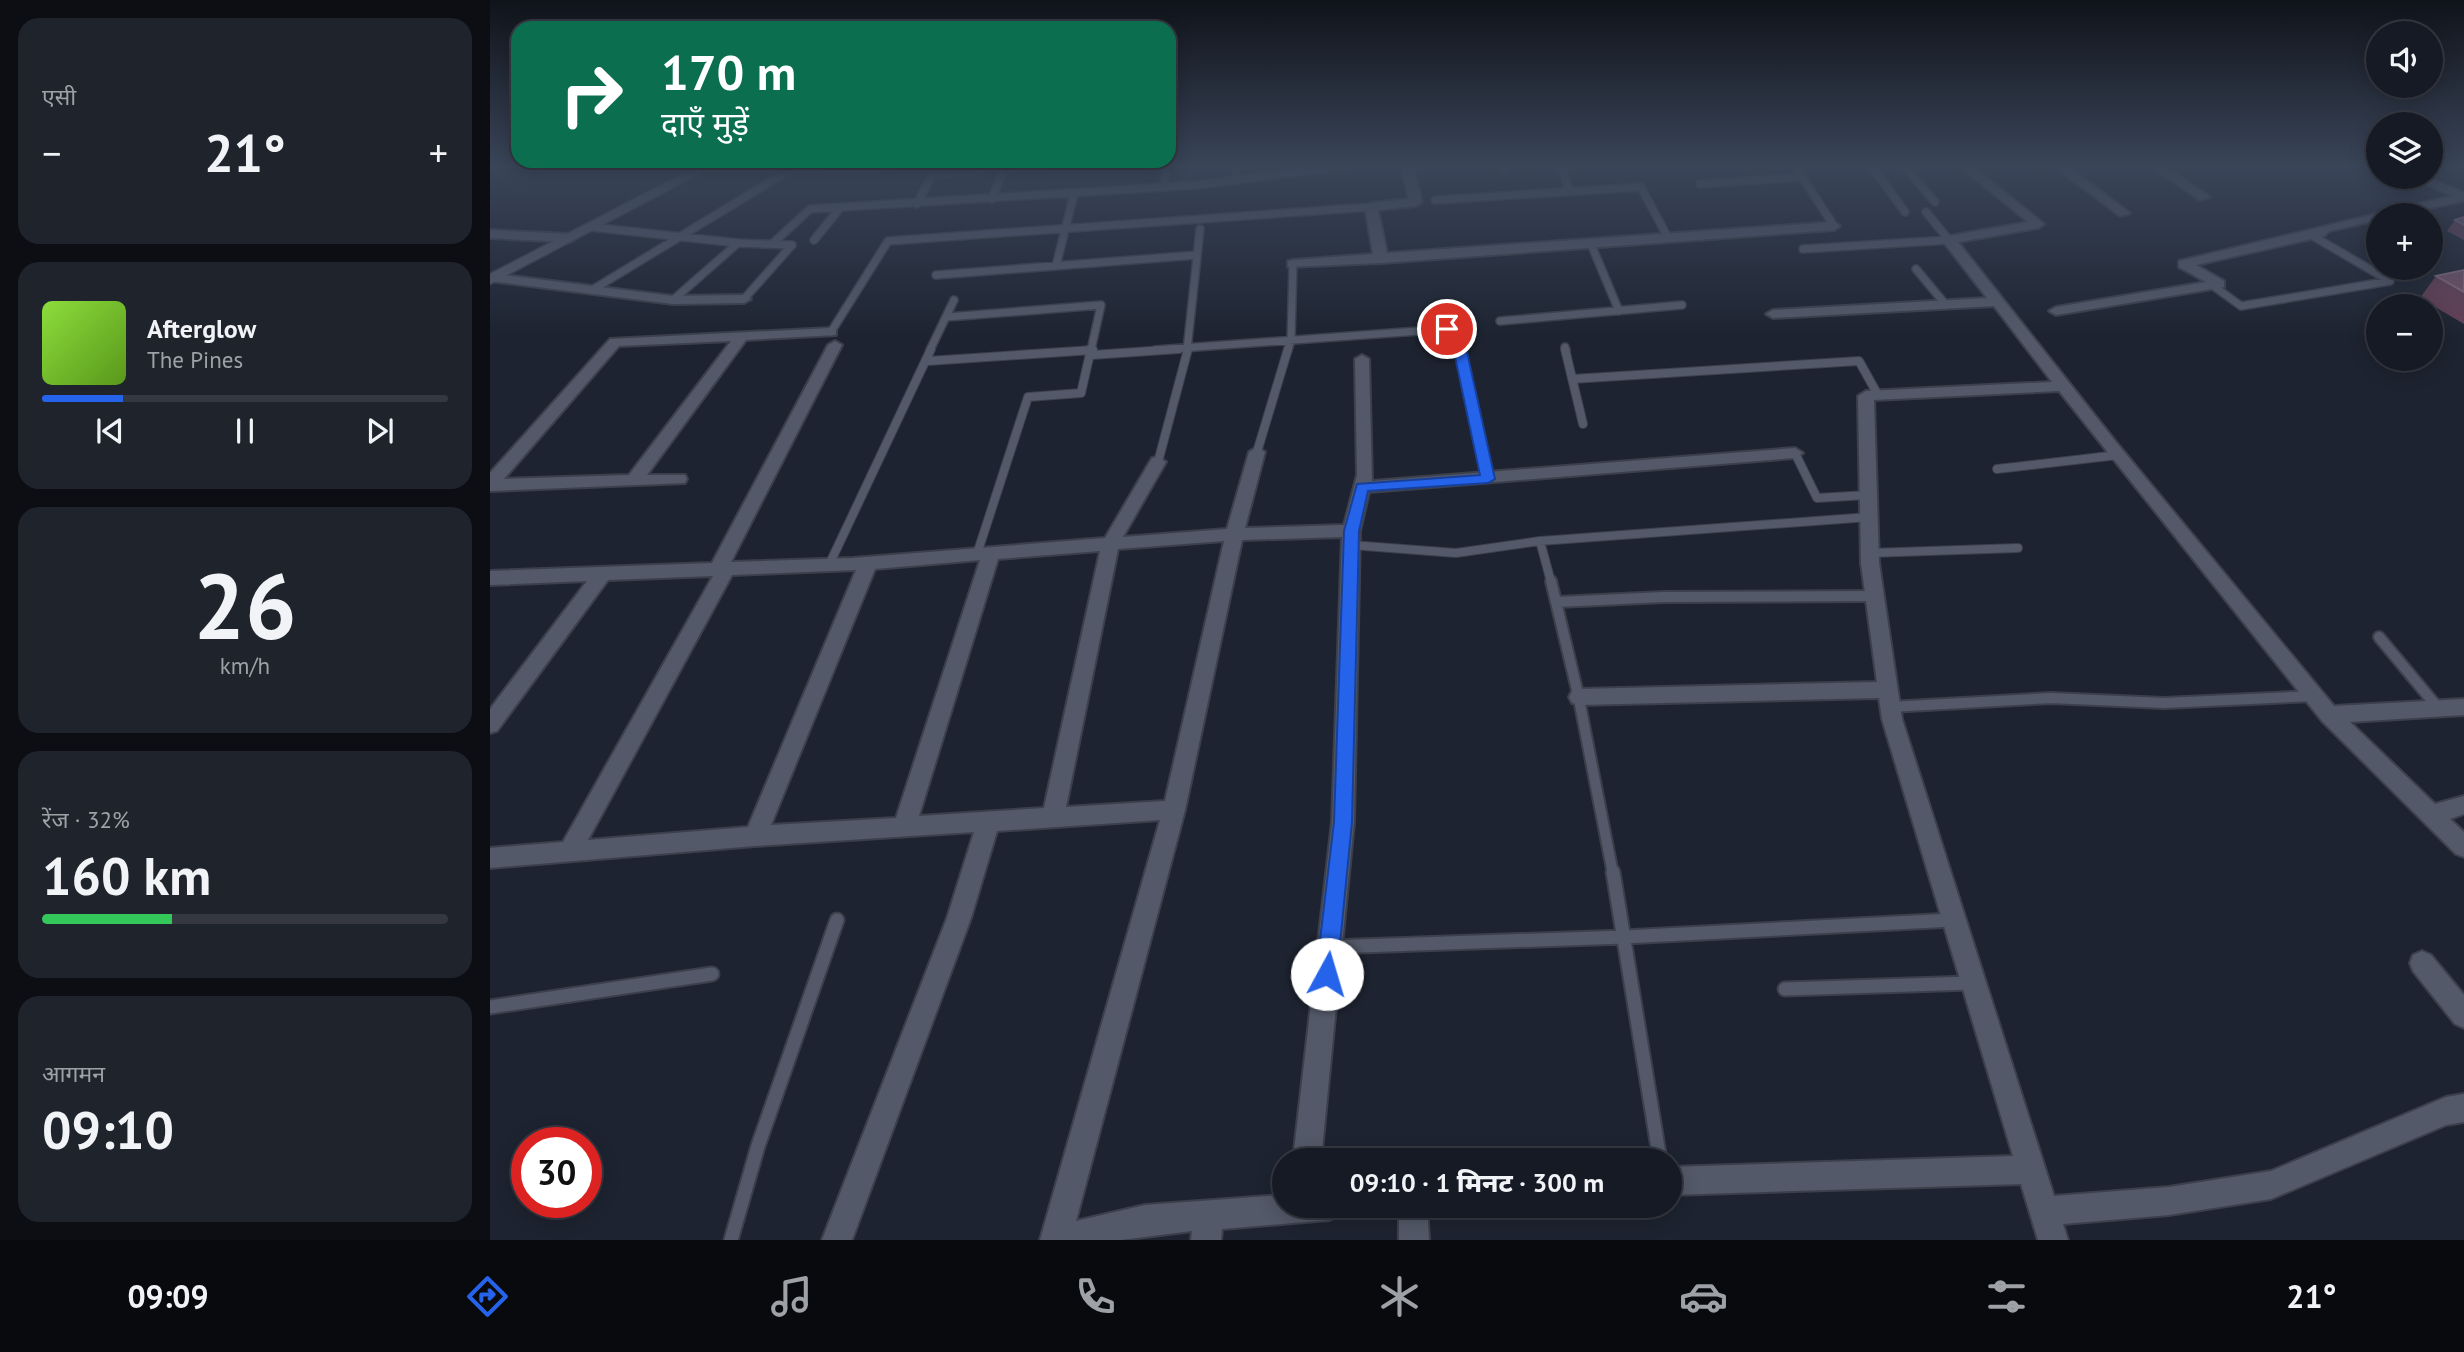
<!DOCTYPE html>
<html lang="hi">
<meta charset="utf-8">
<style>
body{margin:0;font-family:"PT Sans","Noto Sans Devanagari",sans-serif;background:#1f232c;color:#f1f3f6;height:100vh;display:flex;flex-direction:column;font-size:26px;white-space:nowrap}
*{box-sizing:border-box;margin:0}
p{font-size:23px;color:#9ea1a6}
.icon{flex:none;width:38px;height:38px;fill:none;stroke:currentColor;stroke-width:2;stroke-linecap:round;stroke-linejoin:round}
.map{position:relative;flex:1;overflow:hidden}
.panel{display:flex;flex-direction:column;gap:18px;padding:18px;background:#0c0e14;width:490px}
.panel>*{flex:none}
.hud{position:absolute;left:21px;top:21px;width:665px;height:147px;border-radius:21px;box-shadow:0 4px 18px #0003,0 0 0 2px #353841;background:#0b6e4f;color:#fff;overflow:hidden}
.controls{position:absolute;left:1876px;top:21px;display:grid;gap:14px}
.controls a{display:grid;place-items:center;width:77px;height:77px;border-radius:50%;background:#161a24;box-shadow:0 4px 18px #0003,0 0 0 2px #353841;font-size:35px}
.speed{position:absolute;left:21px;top:1127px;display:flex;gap:14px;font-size:35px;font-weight:700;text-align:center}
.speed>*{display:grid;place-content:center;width:91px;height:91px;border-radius:50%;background:#161a24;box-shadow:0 4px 18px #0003,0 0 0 2px #353841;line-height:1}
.speed .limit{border:10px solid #d22;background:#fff;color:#111}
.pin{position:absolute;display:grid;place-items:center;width:60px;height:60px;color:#fff;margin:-30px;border:4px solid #fff;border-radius:50%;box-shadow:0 2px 7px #0007}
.me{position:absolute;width:77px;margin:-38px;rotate:6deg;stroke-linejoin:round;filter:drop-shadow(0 0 5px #0008)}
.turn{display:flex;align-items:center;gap:24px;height:147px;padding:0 35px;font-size:32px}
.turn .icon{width:91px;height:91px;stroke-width:2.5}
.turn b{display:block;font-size:49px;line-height:60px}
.big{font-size:52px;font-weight:800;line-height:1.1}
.panel .tile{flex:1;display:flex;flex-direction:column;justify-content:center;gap:10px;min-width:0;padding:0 24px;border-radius:21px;background:#1f232c}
.panel .dial{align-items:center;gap:0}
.dial b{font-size:91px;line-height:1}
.song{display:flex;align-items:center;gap:21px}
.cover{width:84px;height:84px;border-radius:10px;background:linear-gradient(135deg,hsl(90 70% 55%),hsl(90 70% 35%))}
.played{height:7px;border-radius:4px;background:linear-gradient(90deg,#2563eb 20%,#353841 20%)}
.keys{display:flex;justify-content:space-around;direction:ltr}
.heat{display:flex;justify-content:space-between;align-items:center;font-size:38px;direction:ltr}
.charge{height:10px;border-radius:5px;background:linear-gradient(90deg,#34c759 32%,#353841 0)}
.trip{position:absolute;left:782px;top:1148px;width:410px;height:70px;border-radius:35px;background:#161a24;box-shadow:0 4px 18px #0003,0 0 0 2px #353841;font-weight:800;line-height:70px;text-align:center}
.menu{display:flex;height:112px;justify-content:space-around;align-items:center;background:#090a0e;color:#9ea1a6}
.menu .icon{width:49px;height:49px}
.menu .active{color:#2563eb}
.menu b{font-size:32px;color:#f1f3f6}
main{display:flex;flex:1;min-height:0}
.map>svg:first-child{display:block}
</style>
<main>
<section class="panel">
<div class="tile"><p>एसी</p>
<div class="heat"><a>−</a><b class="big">21°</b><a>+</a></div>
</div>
<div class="tile">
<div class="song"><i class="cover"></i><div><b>Afterglow</b><p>The Pines</p></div></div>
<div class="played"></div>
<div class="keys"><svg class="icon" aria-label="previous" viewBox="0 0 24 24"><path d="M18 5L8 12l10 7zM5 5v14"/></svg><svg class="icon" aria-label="pause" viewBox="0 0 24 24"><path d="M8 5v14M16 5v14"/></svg><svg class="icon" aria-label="next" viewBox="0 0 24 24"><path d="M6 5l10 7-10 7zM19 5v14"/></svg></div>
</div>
<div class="tile dial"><b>26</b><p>km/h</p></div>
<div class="tile"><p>रेंज · 32%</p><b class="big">160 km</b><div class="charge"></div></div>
<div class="tile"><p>आगमन</p><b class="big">09:10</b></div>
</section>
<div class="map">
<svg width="1974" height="1240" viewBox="0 0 1974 1240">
<rect width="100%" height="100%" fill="#1d2330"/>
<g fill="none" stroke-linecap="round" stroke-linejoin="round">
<g stroke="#3c404c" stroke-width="10">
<path id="lane-far3" d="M746,165L747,179
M1013,165L1015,170
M1071,165L1079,191
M1381,165L1415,212
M1413,165L1445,202
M1305,166L1344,226
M214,168L387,170L392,166L411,165
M442,175L491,171
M1210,184L1312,177
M673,187L678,165
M502,199L514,168L562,165
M945,200L1151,187L1178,238
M427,204L447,165
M101,227L248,243L302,245
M324,240L350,208
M282,244L320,209L707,185L861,165
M1101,244L1129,311
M1313,249L1459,240L1436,212
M566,266L584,194
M1426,269L1456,305
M446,275L707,255
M1722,285L1751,306L1900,281L1821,235
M102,290L298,171
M254,299L302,245
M183,300L248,243
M457,317L611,305L601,350
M1010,321L1192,305
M341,332L398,241L881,207
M1075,347L1076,350
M440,350L464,300
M597,350H603
M665,350L957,329L970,350
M697,350L710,229
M798,350L801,340L803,264"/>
</g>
<g stroke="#3c404c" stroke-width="10">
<path id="lane-far2" d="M969,349L998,479
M1075,349L1093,424
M602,355L689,349
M438,361L603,350
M1082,379L1369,361L1388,395
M767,452L798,349
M1305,453L1327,498L1378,495
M668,462L698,349
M1507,469L1628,455
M1050,541L1061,582
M861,545L966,553L1050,541L1379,517
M1380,553L1528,548
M487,554L538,397L591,393L601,349
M339,565L441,349"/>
</g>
<g stroke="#3c404c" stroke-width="14">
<path id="lane-far1" d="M1061,581L1088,694L1123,874
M1067,602L1174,597L1385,596
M1889,637L1949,709
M1400,707L1561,698L1674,703L1822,696"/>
</g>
<g stroke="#3c404c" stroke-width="17">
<path id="lane" d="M1123,872L1170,1160
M840,947L1134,937L1463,920
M1295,989L1482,983
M0,1007L222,974
M241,1240L268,1146L347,920"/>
</g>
<g stroke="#3c404c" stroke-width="4">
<path id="street" d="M911,165H923L932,202L926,206L888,210L897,253L1344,222L1350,226L1344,230L891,263L798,267V261L803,260L883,254L875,207L881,203L919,199Z
M1468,165H1481L1554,224L1548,228L1468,242L1626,442L1844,706L1974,699V715L1860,722L1945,804L1974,796V814L1960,819L1974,832V857L1966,854L1832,721L1569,391L1384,400L1389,563L1412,719L1564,1196L1679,1187L1781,1171L1956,1097L1974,1094V1122L1956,1125L1781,1199L1679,1215L1573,1224L1578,1240H1548L1531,1184L1180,1195V1167L1523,1156L1392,719L1389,698L1089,705L1082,703L1079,697L1082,691L1089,689L1387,682L1371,563L1368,396L1376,391L1562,382L1504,306L1283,318L1276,314L1283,310L1497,298L1452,240L1459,236L1538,222Z
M1562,165H1576L1640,213L1630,216Z
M1659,165H1673L1720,197L1710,200Z
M1974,193V201L1907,215H1888V220L1839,231L1834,236L1706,265L1734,281V287L1566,315L1559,311L1566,307L1716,282L1689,267V261Z
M0,230L80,234L86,238L80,242L0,238Z
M5,274L183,296L254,295L261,299L254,303L183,304L0,281V275Z
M341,328L346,329V335L256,340L157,475H195L197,479L195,483L0,491V473L120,339ZM241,341L139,475L14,479L129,346Z
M345,341L352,345L241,562L363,558L615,538L662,458L668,457L676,462L633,537L737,529L759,452L767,447L775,452L755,528L854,525L867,475L865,359L872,355L879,359L882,481L1305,448L1313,453L1305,458L879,492L870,531L864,822L831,1160H803L842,822L852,537L752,540L695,810L586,1221L655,1205L794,1195V1206H853L849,1216L839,1220L732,1229L731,1240H701L702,1231L631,1240H550L670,820L507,831L481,918L362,1240H332L457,918L484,832L265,846L0,868V848L73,842L223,576L118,580L7,731L0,733V709L97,581L0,585V571L222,563L338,345ZM734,541L675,801L576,807L628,549ZM610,551L554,808L429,816L508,559ZM490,560L406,818L281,825L385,569ZM366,570L258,827L98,840L242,575Z
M1932,951L1941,955L1974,995V1028L1965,1024L1923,971L1920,963L1923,955Z
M909,1206H937L939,1240H909Z"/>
</g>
<g stroke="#3c404c" stroke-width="3">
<path id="secondary" d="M210,165H226L0,284V274Z
M1918,177H1936L1974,192V201Z"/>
</g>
<use href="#lane-far3" stroke="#535968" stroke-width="7"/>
<use href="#lane-far2" stroke="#535968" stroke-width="8"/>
<use href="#lane-far1" stroke="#535968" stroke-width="10"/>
<use href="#lane" stroke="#535968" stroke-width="13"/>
<use href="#street" fill="#535968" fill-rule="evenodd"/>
<use href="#secondary" fill="#535968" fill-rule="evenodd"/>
</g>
<path fill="#654056" d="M1974,217V240L1957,231L1965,220Z
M1974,270V324L1930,298L1946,276Z"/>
<path fill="#735267" stroke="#84697c" stroke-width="2" d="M1974,217V225L1965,220Z
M1974,270V292L1946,276Z"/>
<linearGradient id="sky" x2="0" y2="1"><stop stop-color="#10131a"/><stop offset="0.49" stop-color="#3a4559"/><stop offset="1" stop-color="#3a4559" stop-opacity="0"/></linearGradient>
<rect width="1974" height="339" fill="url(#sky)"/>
<path fill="#2563eb" stroke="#184099" stroke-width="2" d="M957,325L961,326L977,352L1005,479L998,483L878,491L869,531L862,822L847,974L844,981L837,984L829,981L826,974L844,822L854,531L867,484L990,475L964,352L951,329Z"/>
</svg>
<div class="controls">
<a><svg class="icon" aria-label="sound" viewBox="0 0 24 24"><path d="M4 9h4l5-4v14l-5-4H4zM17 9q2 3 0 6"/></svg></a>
<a><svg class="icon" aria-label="layers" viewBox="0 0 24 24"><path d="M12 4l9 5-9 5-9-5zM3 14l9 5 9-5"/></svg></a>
<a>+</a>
<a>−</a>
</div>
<div class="speed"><div class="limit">30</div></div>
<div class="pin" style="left:957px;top:329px;background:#d93025"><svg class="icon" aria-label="arrive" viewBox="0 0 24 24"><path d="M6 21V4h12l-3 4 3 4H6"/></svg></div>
<svg class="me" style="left:837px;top:974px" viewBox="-20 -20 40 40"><circle r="19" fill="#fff"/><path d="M0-13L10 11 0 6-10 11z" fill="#2563eb"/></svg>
<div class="trip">09:10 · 1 मिनट · 300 m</div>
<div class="hud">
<div class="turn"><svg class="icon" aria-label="right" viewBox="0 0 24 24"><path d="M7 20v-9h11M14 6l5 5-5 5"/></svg><div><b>170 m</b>दाएँ मुड़ें</div></div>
</div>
</div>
</main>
<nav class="menu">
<b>09:09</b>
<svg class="icon active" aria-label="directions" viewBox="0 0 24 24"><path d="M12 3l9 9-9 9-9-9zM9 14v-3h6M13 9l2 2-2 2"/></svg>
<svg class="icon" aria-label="music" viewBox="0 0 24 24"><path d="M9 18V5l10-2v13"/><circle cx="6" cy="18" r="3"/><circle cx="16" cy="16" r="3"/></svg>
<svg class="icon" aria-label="phone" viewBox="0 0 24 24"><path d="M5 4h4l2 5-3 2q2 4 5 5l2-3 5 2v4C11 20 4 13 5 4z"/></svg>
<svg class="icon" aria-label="climate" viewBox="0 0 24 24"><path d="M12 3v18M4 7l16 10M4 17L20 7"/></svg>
<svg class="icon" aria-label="car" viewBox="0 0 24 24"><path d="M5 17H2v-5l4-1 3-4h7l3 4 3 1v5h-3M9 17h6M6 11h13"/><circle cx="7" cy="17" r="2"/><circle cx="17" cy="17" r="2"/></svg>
<svg class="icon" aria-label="filters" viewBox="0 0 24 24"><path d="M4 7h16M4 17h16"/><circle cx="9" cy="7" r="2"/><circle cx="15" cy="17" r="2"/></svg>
<b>21°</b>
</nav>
